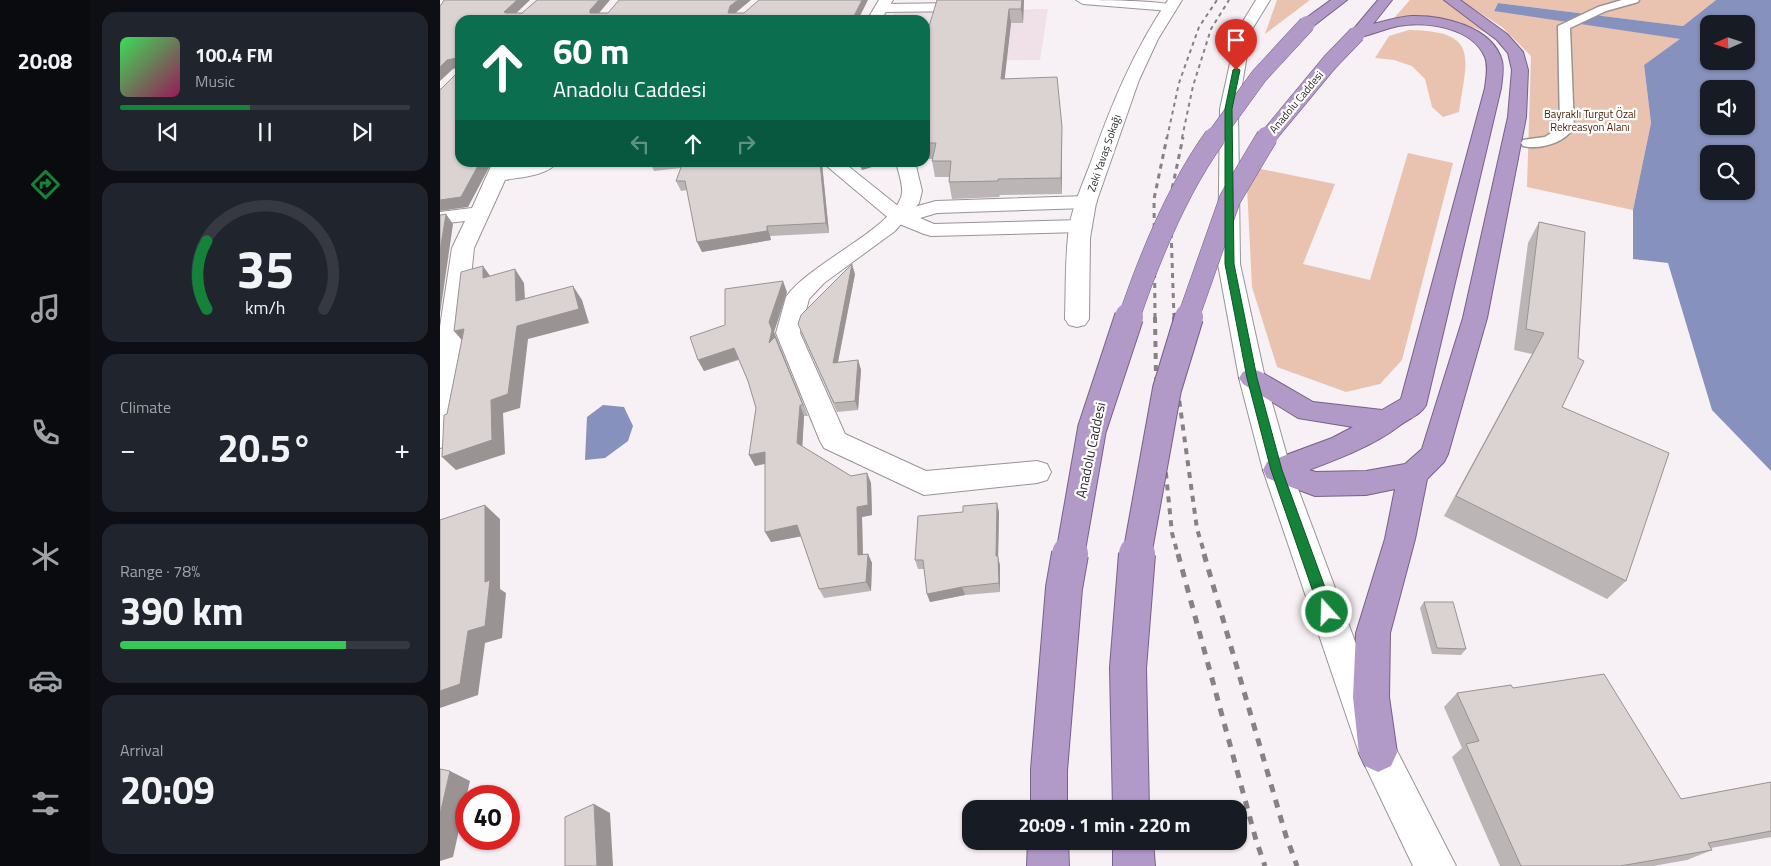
<!DOCTYPE html>
<meta charset="utf-8">
<style>
body{margin:0;font-family:"Titillium Web",sans-serif;background:#20242c;color:#f1f3f6;height:100vh;display:flex;flex-direction:column;font-size:19px;white-space:nowrap}
*{box-sizing:border-box;margin:0}
p{font-size:16px;color:#9ea1a6}
.icon{flex:none;width:28px;height:28px;fill:none;stroke:currentColor;stroke-width:2;stroke-linecap:round;stroke-linejoin:round}
.map{position:relative;flex:1;overflow:hidden}
.details{display:flex;flex-direction:column;gap:12px;padding:12px;background:#0d0f14;width:350px}
.details>*{flex:none}
.banner{position:absolute;left:15px;top:15px;width:475px;height:152px;border-radius:15px;box-shadow:0 1px 4px #0004;background:#0b6e4f;color:#fff;overflow:hidden}
.needle{width:32px;rotate:267deg}
.buttons{position:absolute;left:1260px;top:15px;display:grid;gap:10px}
.buttons a{display:grid;place-items:center;width:55px;height:55px;border-radius:10px;background:#171b24;box-shadow:0 1px 4px #0004;font-size:25px}
.speed{position:absolute;left:15px;top:785px;display:flex;gap:10px;font-size:25px;font-weight:700;text-align:center}
.speed>*{display:grid;place-content:center;width:65px;height:65px;border-radius:50%;background:#171b24;box-shadow:0 1px 4px #0004;line-height:1}
.speed .limit{border:8px solid #d22;background:#fff;color:#111}
.pin{position:absolute;display:grid;place-items:center;width:42px;height:42px;color:#fff;margin:-51px -21px;border-radius:50% 50% 50% 0;rotate:-45deg;box-shadow:0 0 5px #0007}
.pin .icon{rotate:45deg}
.me{position:absolute;width:55px;margin:-28px;rotate:340deg;stroke-linejoin:round;filter:drop-shadow(0 0 4px #0008)}
.turn{display:flex;align-items:center;gap:18px;height:105px;padding:0 15px;font-size:22px}
.turn .icon{width:65px;height:65px;stroke-width:2.5}
.turn b{display:block;font-size:35px;line-height:42px}
.lanes{display:flex;align-items:center;height:48px;padding:0 15px;background:#0003;justify-content:center;gap:25px;direction:ltr}
.lanes .off{opacity:.35}
.big{font-size:38px;font-weight:700;line-height:1.1}
.details .widget{flex:1;display:flex;flex-direction:column;justify-content:center;gap:8px;min-width:0;padding:0 18px;border-radius:15px;background:#20242c}
.details .dial{align-items:center;gap:0}
.dial svg{height:130px;overflow:visible;fill:none;stroke:#363941;stroke-width:7;stroke-linecap:round;text-anchor:middle}
.dial text{fill:#f1f3f6;stroke:none}
.song{display:flex;align-items:center;gap:15px}
.cover{width:60px;height:60px;border-radius:8px;background:linear-gradient(135deg,hsl(130 70% 55%),hsl(330 70% 35%))}
.played{height:5px;border-radius:2px;background:linear-gradient(90deg,#158239 45%,#363941 45%)}
.keys{display:flex;justify-content:space-around;direction:ltr}
.heat{display:flex;justify-content:space-between;align-items:center;font-size:28px;direction:ltr}
.charge{height:8px;border-radius:4px;background:linear-gradient(90deg,#34c759 78%,#363941 0)}
.trip{position:absolute;left:522px;top:800px;width:285px;height:50px;border-radius:15px;background:#171b24;box-shadow:0 1px 4px #0004;font-weight:700;line-height:50px;text-align:center}
main{display:flex;flex:1;min-height:0}
.menu{display:flex;flex-direction:column;width:90px;justify-content:space-around;align-items:center;background:#090b0e;color:#9ea1a6}
.menu .icon{width:35px;height:35px}
.menu .selected{color:#158239}
.menu b{font-size:22px;color:#f1f3f6}
.map>svg:first-child{display:block}
</style>
<main>
<nav class="menu">
<b>20:08</b>
<svg class="icon selected" aria-label="directions" viewBox="0 0 24 24"><path d="M12 3l9 9-9 9-9-9zM9 14v-3h6M13 9l2 2-2 2"/></svg>
<svg class="icon" aria-label="music" viewBox="0 0 24 24"><path d="M9 18V5l10-2v13"/><circle cx="6" cy="18" r="3"/><circle cx="16" cy="16" r="3"/></svg>
<svg class="icon" aria-label="phone" viewBox="0 0 24 24"><path d="M5 4h4l2 5-3 2q2 4 5 5l2-3 5 2v4C11 20 4 13 5 4z"/></svg>
<svg class="icon" aria-label="climate" viewBox="0 0 24 24"><path d="M12 3v18M4 7l16 10M4 17L20 7"/></svg>
<svg class="icon" aria-label="car" viewBox="0 0 24 24"><path d="M5 17H2v-5l4-1 3-4h7l3 4 3 1v5h-3M9 17h6M6 11h13"/><circle cx="7" cy="17" r="2"/><circle cx="17" cy="17" r="2"/></svg>
<svg class="icon" aria-label="filters" viewBox="0 0 24 24"><path d="M4 7h16M4 17h16"/><circle cx="9" cy="7" r="2"/><circle cx="15" cy="17" r="2"/></svg>
</nav>
<section class="details">
<div class="widget">
<div class="song"><i class="cover"></i><div><b>100.4 FM</b><p>Music</p></div></div>
<div class="played"></div>
<div class="keys"><svg class="icon" aria-label="previous" viewBox="0 0 24 24"><path d="M18 5L8 12l10 7zM5 5v14"/></svg><svg class="icon" aria-label="pause" viewBox="0 0 24 24"><path d="M8 5v14M16 5v14"/></svg><svg class="icon" aria-label="next" viewBox="0 0 24 24"><path d="M6 5l10 7-10 7zM19 5v14"/></svg></div>
</div>
<div class="widget dial"><svg viewBox="0 0 100 80">
<path d="M14 69A42 42 0 1 1 86 69"/>
<path d="M14 69A42 42 0 0 1 14 27" stroke="#158239"/>
<text x="50" y="56" font-size="32" font-weight="700">35</text>
<text x="50" y="72" font-size="11">km/h</text>
</svg></div>
<div class="widget"><p>Climate</p>
<div class="heat"><a>−</a><b class="big">20.5°</b><a>+</a></div>
</div>
<div class="widget"><p>Range · 78%</p><b class="big">390 km</b><div class="charge"></div></div>
<div class="widget"><p>Arrival</p><b class="big">20:09</b></div>
</section>
<div class="map">
<svg width="1331" height="866" viewBox="0 0 1331 866">
<rect width="100%" height="100%" fill="#f7f0f4"/>
<path fill="#f0e1e9" d="M608,9L600,60L485,61V20H451L455,11Z"/>
<path fill="#e9c3af" d="M837,0H870L825,34Z
M970,0H1006L1057,38C1017,18 999,16 954,18Z
M1020,0H1276L1243,26L1058,3L1054,10L1241,39L1204,65L1211,123L1193,210L1087,187L1091,56L1062,27Z
M969,30C1040,31 1027,57 1019,112L1003,117L992,107L985,79L972,66L954,60L935,58L949,36Z
M968,153L1013,163L962,360L940,384L906,392L837,367L812,287L806,166L895,184L863,264L930,280Z"/>
<path fill="#8791bd" fill-rule="evenodd" d="M1276,0H1331V471L1272,410L1228,263L1193,259V210L1211,123L1204,65L1240,39L1054,11L1058,3L1243,26ZM1269,24H1306V61H1269ZM1269,89H1306V126H1269ZM1269,154H1306V191H1269Z
M163,405L184,407L193,426L188,441L165,458L145,460L147,417Z"/>
<g fill="none" stroke-linecap="round" stroke-linejoin="round">
<g stroke="#999397" stroke-width="3">
<path id="pedestrian" d="M1182,0H1199L1198,2L1166,11L1130,28L1134,128C1123,143 1101,150 1083,146L1081,143L1083,140L1105,137L1120,127L1118,26L1158,7Z"/>
</g>
<g stroke="#999397" stroke-width="2">
<path id="minor" d="M527,0H541L534,10L529,11L442,12L435,8L442,4L525,3Z
M636,0C652,0 729,0 737,7L730,11L643,4Z
M53,162H72L70,167L92,162H117C108,176 80,177 65,180L34,248L14,438L10,445L0,448V327L12,248L25,221L0,224V212L32,208Z
M382,162H403L463,210L496,201L647,196L654,198L657,202L654,206L647,208L497,213L480,218L494,224L640,220L647,222L650,226L647,230L640,232L491,236L484,234L452,221Z"/>
</g>
<g stroke="#999397" stroke-width="2">
<path id="tertiary" d="M439,0H453L441,20H427Z
M728,0H742L718,39L699,80L656,203L650,238L649,319L645,325L637,327L629,325L625,319C626,289 625,257 629,227C633,205 643,183 651,162C671,105 694,50 728,0Z
M456,162H475L482,191L479,203L455,231L384,283L369,299L360,333L405,434L486,471L597,461L607,464L611,472L607,480L597,483L484,495L384,448L380,441L336,333L346,297C368,264 458,226 462,193C463,184 458,171 456,162Z
M837,459L847,462L851,470L953,743L1016,866H973L919,753L823,470L827,462Z"/>
</g>
<g stroke="#999397" stroke-width="2">
<path id="secondary" d="M816,0H830L811,31L798,109L800,264L825,378L851,470L847,478L837,481L827,478L823,470L799,378L778,264L780,109L797,31Z"/>
</g>
<g stroke="#766188" stroke-width="2">
<path id="trunk" d="M891,0H907L872,27H862L860,24L862,21Z
M938,0H952L933,24C945,21 958,17 971,16C1001,15 1053,26 1062,61C1064,70 1062,79 1061,88L986,405C980,416 969,418 959,426C935,445 898,459 869,470L876,472L926,471L965,464L982,449L1023,318L1068,117L1072,70L1068,53L1057,40L1004,0H1020L1067,34L1083,52L1088,70L1086,117L1047,318L1008,454L1004,462L987,479L975,539L950,633L949,697L957,753L951,766L938,772L925,766L919,753L913,697L916,633L945,539L955,489L926,495L875,496L827,478L823,470L827,462L892,438L913,427L858,418L803,384L799,378L803,372L812,369L821,372L873,402L942,410L961,399L1045,88C1046,78 1049,67 1045,57C1032,27 986,21 958,26C944,29 931,35 917,38L912,37L910,34L912,31Z
M588,841H628L629,866H587Z
M673,841H713L715,866H673Z"/>
</g>
<use href="#pedestrian" fill="#fff" fill-rule="evenodd"/>
<use href="#minor" fill="#fff" fill-rule="evenodd"/>
<use href="#tertiary" fill="#fff" fill-rule="evenodd"/>
<use href="#secondary" fill="#fff" fill-rule="evenodd"/>
<use href="#trunk" fill="#b29ac8" fill-rule="evenodd"/>
<path stroke="#868184" stroke-width="2" stroke-dasharray="4 4" stroke-linecap="butt" d="M727,138L739,83L759,27L777,0
M742,138L753,86L771,29L789,0"/>
<path stroke="#868184" stroke-width="3" stroke-dasharray="5 5" stroke-linecap="butt" d="M715,318L714,199L727,137
M734,318L730,199L743,137"/>
<path stroke="#868184" stroke-width="4" stroke-dasharray="6 6" stroke-linecap="butt" d="M715,317L716,376L732,533L738,555
M734,317L736,377L757,529L765,555"/>
<path stroke="#868184" stroke-width="5" stroke-dasharray="8 8" stroke-linecap="butt" d="M738,554L816,840L825,866
M764,554L846,836L857,866"/>
<g stroke="#766188" stroke-width="17" stroke-linecap="butt">
<path id="trunk-bridge-far3" d="M774,138L819,76L867,24
M827,138L890,62L917,34"/>
</g>
<g stroke="#766188" stroke-width="22" stroke-linecap="butt">
<path id="trunk-bridge-far2" d="M689,318C709,259 739,187 775,137
M748,318L790,199L827,137"/>
</g>
<g stroke="#766188" stroke-width="30" stroke-linecap="butt">
<path id="trunk-bridge-far1" d="M630,555L652,429L689,317
M697,555L727,389L749,317"/>
</g>
<g stroke="#766188" stroke-width="38" stroke-linecap="butt">
<path id="trunk-bridge" d="M609,809V770L624,588L630,554
M691,809L688,668L697,554"/>
</g>
<use href="#trunk-bridge-far3" stroke="#b29ac8" stroke-width="16"/>
<use href="#trunk-bridge-far2" stroke="#b29ac8" stroke-width="21"/>
<use href="#trunk-bridge-far1" stroke="#b29ac8" stroke-width="28"/>
<use href="#trunk-bridge" stroke="#b29ac8" stroke-width="36"/>
</g>
<path fill="#bcb5b5" d="M584,0L583,23H571L564,79L622,143V194L560,195L559,197L512,199L509,182V177H495L492,161V159H485V33H487Z
M210,162H382L389,233L330,236L331,240L262,252L247,190L241,191L236,181L241,168L214,171Z
M417,162H448L422,170Z
M1099,222L1122,407L1186,581L1167,599L1004,516L1092,354L1074,350L1088,243Z
M415,274L398,362L418,360L421,370L418,410L397,412L358,324Z
M347,292L334,332L368,416H364L362,446L411,476L427,473L431,483L432,515L422,517L423,554H428L432,563L431,591L384,598L379,589L361,536L331,542L325,464L315,466L309,455L316,408L308,381L299,360L264,371L258,360L285,325Z
M557,503L559,513L558,558L560,565V592L525,595L490,602L487,594L484,569H478L475,560L523,512Z
M984,602L1026,649L1021,655L992,654L980,608Z
M1073,688L1241,799L1331,782V837L1271,848L1272,850L1247,860L1213,866H1060L1012,757L1022,748L1004,707L1017,693Z"/>
<path fill="#999393" d="M77,0H90L69,20L64,12Z
M159,0H170L154,19L150,13V10Z
M298,0H311L293,15L288,13L290,6Z
M422,0H428L418,20H412Z
M582,0H584L583,23L581,9Z
M569,9L571,23L563,94L561,79Z
M16,58L20,67L13,69L0,81V67L7,60Z
M622,127V194L621,178Z
M40,162H52L28,207L0,211V200Z
M72,162H81L73,164Z
M380,162H382V165L389,233L386,223Z
M420,162H448L422,170Z
M6,214L13,224L0,314V251Z
M327,226L330,236L331,240L262,252L257,242Z
M412,264L415,274L396,372L393,363Z
M43,266L53,280L43,278Z
M75,269L84,283L86,315L76,301Z
M343,281L347,292L334,332L368,416L363,405L329,343V322Z
M133,286L142,300L149,323L88,339L80,408L63,413L65,454L16,470L2,457L77,326Z
M24,329L26,345L14,331Z
M294,348L299,359L264,371L258,360Z
M418,360L421,370L418,410L415,401Z
M360,405L364,416L362,453L357,443Z
M325,452L331,462L315,466L309,455Z
M427,473L431,483L432,515L422,517L423,565L418,555L417,507Z
M557,503L559,513L558,558L560,565V592L556,556Z
M45,505L60,519V589L66,593L62,638L45,643L38,695L0,708V691L28,631L45,582Z
M357,525L363,536L331,542L325,532Z
M428,554L432,563L431,591L426,582Z
M522,587L525,595L490,602L487,594Z
M10,771L30,781L13,857L0,861V814Z
M154,804L170,813L173,866H157Z"/>
<path fill="#dbd2d2" stroke="#999393" d="M4,0H77L64,12L66,13H82L97,0H159L150,10V13H168L179,0H298L290,6L288,13H304L319,0H422L412,20H20V162H40L21,197L0,200V89H1L16,74V58L7,60L0,67V5H1Z
M497,0H582L581,9H569L561,79L617,77L622,127L621,178L558,179V181L509,182L511,161H492L496,143H485V33H487Z
M243,162H380L386,223L327,226V231L257,242L245,181H236Z
M6,214L0,251V215Z
M1099,222L1145,232L1138,358L1144,361L1122,407L1229,453L1186,581L1016,496L1104,333L1086,329Z
M412,264L393,363L418,360L415,401L394,403L358,324L361,315Z
M43,266V278L75,269L76,301L133,286L139,309L77,326L68,394L51,400L52,440L2,457L4,415L7,414L24,329L14,331L21,272Z
M343,281L329,322L332,330L329,343L335,337L363,405H360L357,443L411,476L427,473L428,505L417,507L418,555L428,554L426,582L379,589L357,525L325,532V452L309,455L316,408L308,381L294,348L258,360L250,337L285,325V289Z
M557,503L556,556H558L559,583L522,587L487,594L483,560H475L478,516L523,512V506Z
M45,505V582L50,580L45,626L28,631L20,684L0,691V520Z
M984,602H1013L1026,649L997,648Z
M1164,674L1241,799L1331,782V831L1268,843L1272,850L1180,866H1081L1026,744L1039,741L1017,693L1071,685L1073,688Z
M0,769L10,771L0,814Z
M154,804L157,866H125V817Z"/>
<path fill="#158239" stroke="#0e5425" d="M796,68L800,70L792,109L794,264L817,378L842,470L894,612L892,616L887,618L882,616L880,612L831,470L807,378L785,264V109L793,70Z"/>
<g text-anchor="middle" dominant-baseline="central" stroke-width="4.5" stroke-linejoin="round" paint-order="stroke">
<g font-size="11" fill="#2b282a" stroke="#fff">
<text transform="translate(856 102) rotate(-50)">Anadolu Caddesi</text>
<text transform="translate(664 153) rotate(-71)">Zeki Yavaş Sokağı</text>
</g>
<g font-size="11" fill="#4b1f03" stroke="#fff">
<text x="1150" y="114">Bayraklı Turgut Özal<tspan x="1150" dy="13">Rekreasyon Alanı</tspan></text>
</g>
<g font-size="14" fill="#2b282a" stroke="#fff">
<text transform="translate(650 450) rotate(-78)">Anadolu Caddesi</text>
</g>
</g>
</svg>
<div class="buttons">
<a><svg class="needle" viewBox="-14 -14 28 28"><path d="M0-13l5 13h-10z" fill="#e53935"/><path d="M0 13l5-13h-10z" fill="#9ea1a6"/></svg></a>
<a><svg class="icon" aria-label="sound" viewBox="0 0 24 24"><path d="M4 9h4l5-4v14l-5-4H4zM17 9q2 3 0 6"/></svg></a>
<a><svg class="icon" aria-label="search" viewBox="0 0 24 24"><circle cx="10" cy="10" r="6"/><path d="M15 15l6 6"/></svg></a>
</div>
<div class="speed"><div class="limit">40</div></div>
<div class="pin" style="left:796px;top:70px;background:#d93025"><svg class="icon" aria-label="arrive" viewBox="0 0 24 24"><path d="M6 21V4h12l-3 4 3 4H6"/></svg></div>
<svg class="me" style="left:887px;top:612px" viewBox="-20 -20 40 40"><circle r="17" fill="#158239" stroke="#fff" stroke-width="3"/><path d="M0-11L8 9 0 5-8 9z" fill="#fff"/></svg>
<div class="trip">20:09 · 1 min · 220 m</div>
<div class="banner">
<div class="turn"><svg class="icon" aria-label="ahead" viewBox="0 0 24 24"><path d="M12 20V5M6 11l6-6 6 6"/></svg><div><b>60 m</b>Anadolu Caddesi</div></div>
<div class="lanes"><svg class="icon off" aria-label="left" viewBox="0 0 24 24"><path d="M17 20v-9H6M10 6l-5 5 5 5"/></svg><svg class="icon" aria-label="ahead" viewBox="0 0 24 24"><path d="M12 20V5M6 11l6-6 6 6"/></svg><svg class="icon off" aria-label="right" viewBox="0 0 24 24"><path d="M7 20v-9h11M14 6l5 5-5 5"/></svg></div>
</div>
</div>
</main>
